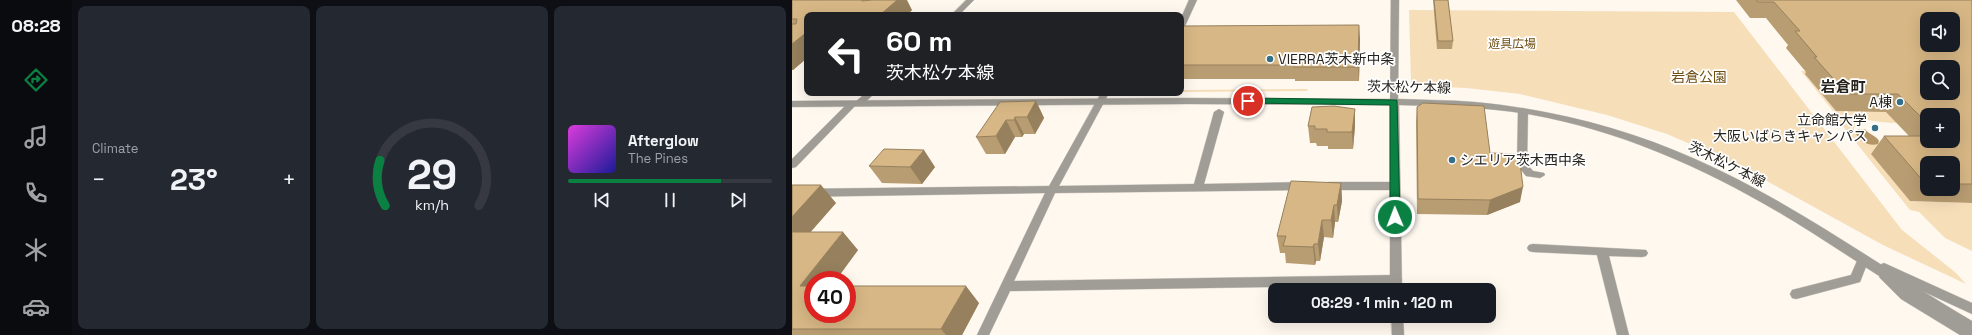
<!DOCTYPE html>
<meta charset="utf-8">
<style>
body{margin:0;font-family:"Space Grotesk","Noto Sans JP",sans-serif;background:#242831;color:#f1f3f6;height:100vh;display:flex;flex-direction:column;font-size:15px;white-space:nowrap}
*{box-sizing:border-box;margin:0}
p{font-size:13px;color:#9ea1a6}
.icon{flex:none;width:22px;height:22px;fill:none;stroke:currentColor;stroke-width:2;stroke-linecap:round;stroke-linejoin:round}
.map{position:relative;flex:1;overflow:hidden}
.details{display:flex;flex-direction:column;gap:6px;padding:6px;background:#0d0f14;width:720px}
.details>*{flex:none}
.top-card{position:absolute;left:12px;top:12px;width:380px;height:84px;border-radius:8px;box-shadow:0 4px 16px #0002;background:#202124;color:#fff;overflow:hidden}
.controls{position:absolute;left:1128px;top:12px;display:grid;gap:8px}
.controls a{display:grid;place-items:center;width:40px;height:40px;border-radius:8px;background:#171b24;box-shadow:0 4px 16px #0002;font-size:20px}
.speed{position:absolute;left:12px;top:271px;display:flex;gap:8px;font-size:20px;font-weight:700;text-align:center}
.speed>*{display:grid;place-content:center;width:52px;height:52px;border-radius:50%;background:#171b24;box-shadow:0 4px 16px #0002;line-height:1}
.speed .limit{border:6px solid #d22;background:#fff;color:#111}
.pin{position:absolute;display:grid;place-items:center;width:34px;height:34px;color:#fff;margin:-17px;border:2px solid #fff;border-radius:50%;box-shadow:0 1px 4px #0007}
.me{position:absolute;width:44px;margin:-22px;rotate:359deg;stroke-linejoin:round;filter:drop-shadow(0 0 3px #0008)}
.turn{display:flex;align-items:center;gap:14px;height:84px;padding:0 16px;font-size:18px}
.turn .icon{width:52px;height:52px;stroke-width:2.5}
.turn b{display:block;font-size:28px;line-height:34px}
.big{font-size:30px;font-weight:800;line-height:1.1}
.details .tile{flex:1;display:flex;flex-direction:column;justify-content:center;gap:6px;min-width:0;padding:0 14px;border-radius:8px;background:#242831}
.details .dial{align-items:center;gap:0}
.dial svg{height:104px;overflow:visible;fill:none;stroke:#363941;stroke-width:7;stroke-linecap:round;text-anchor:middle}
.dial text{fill:#f1f3f6;stroke:none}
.song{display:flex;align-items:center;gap:12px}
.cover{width:48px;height:48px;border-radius:6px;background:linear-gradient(135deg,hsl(300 70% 55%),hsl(240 70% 35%))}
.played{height:4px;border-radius:2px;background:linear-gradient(90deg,#0b8043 75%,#363941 75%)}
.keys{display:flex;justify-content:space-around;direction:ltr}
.heat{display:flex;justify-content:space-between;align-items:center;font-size:22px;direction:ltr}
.details .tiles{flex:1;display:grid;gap:6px;grid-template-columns:repeat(3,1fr)}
.trip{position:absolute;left:476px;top:283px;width:228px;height:40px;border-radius:8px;background:#171b24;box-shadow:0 4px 16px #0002;font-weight:800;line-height:40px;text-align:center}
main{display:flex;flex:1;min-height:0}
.tabs{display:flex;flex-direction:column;width:72px;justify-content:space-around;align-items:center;background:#090b0e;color:#9ea1a6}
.tabs .icon{width:28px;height:28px}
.tabs .on{color:#0b8043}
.tabs b{font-size:18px;color:#f1f3f6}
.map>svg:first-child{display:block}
</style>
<main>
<nav class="tabs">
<b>08:28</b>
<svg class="icon on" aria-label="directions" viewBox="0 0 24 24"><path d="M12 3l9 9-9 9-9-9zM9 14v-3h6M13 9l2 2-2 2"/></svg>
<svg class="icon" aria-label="music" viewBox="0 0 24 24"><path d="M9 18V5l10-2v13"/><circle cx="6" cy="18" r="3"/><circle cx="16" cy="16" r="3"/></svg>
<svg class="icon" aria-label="phone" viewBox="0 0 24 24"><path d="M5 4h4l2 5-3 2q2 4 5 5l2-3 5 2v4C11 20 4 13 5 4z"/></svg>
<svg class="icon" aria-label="climate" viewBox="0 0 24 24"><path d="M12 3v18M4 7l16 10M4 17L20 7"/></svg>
<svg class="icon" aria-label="car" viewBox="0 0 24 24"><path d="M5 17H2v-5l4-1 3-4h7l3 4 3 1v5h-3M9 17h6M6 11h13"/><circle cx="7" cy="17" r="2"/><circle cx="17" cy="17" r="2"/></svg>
</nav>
<section class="details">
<div class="tiles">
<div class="tile"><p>Climate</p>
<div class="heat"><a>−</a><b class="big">23°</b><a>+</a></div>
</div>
<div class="tile dial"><svg viewBox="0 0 100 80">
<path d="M14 69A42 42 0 1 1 86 69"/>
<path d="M14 69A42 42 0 0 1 10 34" stroke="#0b8043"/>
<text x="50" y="56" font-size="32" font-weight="700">29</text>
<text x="50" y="72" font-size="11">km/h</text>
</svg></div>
<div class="tile">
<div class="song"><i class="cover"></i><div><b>Afterglow</b><p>The Pines</p></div></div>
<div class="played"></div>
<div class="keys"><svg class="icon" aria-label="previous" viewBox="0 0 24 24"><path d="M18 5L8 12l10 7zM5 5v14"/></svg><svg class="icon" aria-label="pause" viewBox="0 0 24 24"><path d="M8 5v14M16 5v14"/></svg><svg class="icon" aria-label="next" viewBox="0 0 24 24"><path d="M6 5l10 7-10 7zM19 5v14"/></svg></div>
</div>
</div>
</section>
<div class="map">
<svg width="1180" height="335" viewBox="0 0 1180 335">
<rect width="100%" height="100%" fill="#fef8ef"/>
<path fill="#f6deb9" d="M617,10L942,12L1110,230L1163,272L1174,284L1091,245L944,164L875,134L815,115L728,94L674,88L629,86L619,81Z
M1009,71H1041L1095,112L1105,123C1084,123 1065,117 1045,116Z
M516,89L515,91L389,92V90Z
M1046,120L1067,121L1071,125L1062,127L1063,133L1086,144L1089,140H1121L1118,201L1180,203V251L1153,238L1127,212L1118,210Z"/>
<path fill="#b59565" d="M1066,129H1073C1077,135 1084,135 1087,141L1086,144C1077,147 1066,141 1063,131Z"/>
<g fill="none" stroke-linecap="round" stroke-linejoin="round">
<g stroke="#d7d2c9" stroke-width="1">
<path id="minor" d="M174,0H182L167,15H159Z
M397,0H405L393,26L389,28V18Z
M74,93H83L69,106H63L4,167L0,168V159L57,102H63Z
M309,93H317L267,186L402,184L422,112L427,109L432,112L412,184L511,182L516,186L511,190L263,193L222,281L604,275L608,277L610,280L608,283L604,285L218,291L197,335H185L253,193L0,197V189L257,186Z
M731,108L736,111L735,164L741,171L752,173L753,175L748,178L734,176L725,165L726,111Z
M537,182H603L608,186L603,190H537L532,186Z
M741,244L854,250L856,253L854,256L850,257L817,256L837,335H825L805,255L741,252L737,251L735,248L737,245Z
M1071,254L1075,256L1077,259L1068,282L1004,299L1000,298L998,294L1000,290L1059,275L1067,256Z
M1092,263L1180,303V314L1102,278L1117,291L1180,329V335H1168L1109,299L1087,277L1091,273L1086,268L1088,265Z"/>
</g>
<g stroke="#d7d2c9" stroke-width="1">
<path id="tertiary" d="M599,0H607L606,99C632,100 657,100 682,102C758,109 833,128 903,159C1001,202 1088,267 1180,321V332C1161,326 1143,311 1126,301C1090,278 1055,255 1019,232C932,177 838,132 736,114C693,107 650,106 607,105L610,290H598V105L396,104L0,107V101L396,98L598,99Z
M599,316H611L612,335H600Z"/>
</g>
<use href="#minor" fill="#a09c96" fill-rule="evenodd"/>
<use href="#tertiary" fill="#a09c96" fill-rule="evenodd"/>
</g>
<path fill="#b99d72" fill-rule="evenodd" d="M0,0H79L120,10L115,15H15V58L1,70H0Z
M641,0H656L661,41L660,49H645Z
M944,0H1180V203L1118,201L1079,154L1092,136H1117L1094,112L1044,111L1013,74L1014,72L994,48L996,45L974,18H958ZM1135,115L1161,141H1135ZM1135,163H1161V189H1135Z
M389,26L568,38L567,81H503V79H389Z
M244,101L252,118L243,134H232L230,137H223L213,154H194L184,137Z
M625,107L698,153L728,202L695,215L625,214L624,122Z
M563,109V126L561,149H536V146H525L524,143H518L516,126Z
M77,166L143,167L130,184L90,183Z
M549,183L550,201L546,222H543L541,238L532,237L528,261H524L523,265L494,263L493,253H488L485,236Z
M0,185L44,203L18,232L66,250L44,280H21V314L187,303L170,335H0Z"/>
<path fill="#96805d" d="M105,0H115L120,10L115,15H88Z
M567,25L568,38L567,81L566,67Z
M15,32V58L1,70L0,69V44Z
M244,101L252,118L243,134L235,117Z
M563,109V126L561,149L560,132Z
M223,117L232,134L230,137L222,120Z
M214,120L223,137L213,154L204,136Z
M132,150L143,167L130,184L118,167Z
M549,183L550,201L546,222L545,205Z
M29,185L44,203L3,250L0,247V217Z
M731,187L728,202L695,215L698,200Z
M542,205L543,222L541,238L539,220Z
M530,220L532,237L528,261L526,244Z
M51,232L66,250L44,280H21V299L8,286Z
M522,244L524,261L523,265L521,247Z
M174,286L187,303L170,335H154L149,329Z"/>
<path fill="#d7b785" stroke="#96805d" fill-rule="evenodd" d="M0,0H70V1L80,0H105L88,15L38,14L37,15H15V32L0,44V24H4L5,19H0Z
M642,0H656L661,41H646Z
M964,0H1180V184H1161V163H1135V183H1133L1092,136H1135V141H1161V115H1135V123L1106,94H1055L1022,57H1025L1003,31H1008L982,2H966ZM1135,19H1161V45H1135ZM1135,67H1161V93H1135Z
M567,25L566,67H502V65H389V26Z
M244,101L235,117H223L222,120H214L204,136L184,137L208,102Z
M631,103L692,106L698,153L727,154L731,187L698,200L626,199L625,107Z
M542,106L563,109L560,132H535V129H523V126H516L520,107Z
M92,149L132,150L118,167L77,166Z
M499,181L549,183L545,205H542L539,220H530L526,244H522L521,247L491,246L494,236H485Z
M0,185H29L0,217Z
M0,232H51L8,286H21V314H55V286H174L149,329H0Z"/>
<path fill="#0b8043" stroke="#07532c" d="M456,98L605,100L608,217L606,220H600L598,217V105L453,103L452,101Z"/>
<g fill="#346f87" stroke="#fff" stroke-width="1.5">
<circle cx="478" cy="59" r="4"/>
<circle cx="1108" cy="102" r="4"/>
<circle cx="1083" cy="128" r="4"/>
<circle cx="660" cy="160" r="4"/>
</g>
<g text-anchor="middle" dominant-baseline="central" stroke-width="3.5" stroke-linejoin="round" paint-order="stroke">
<g font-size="12" fill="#6e4e13" stroke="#fff">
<text x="720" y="44">遊具広場</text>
</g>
<g font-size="14" fill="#27241e" stroke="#fff" text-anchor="start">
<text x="486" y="59">VIERRA茨木新中条</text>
<text x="1100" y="102" text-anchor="end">A棟</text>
<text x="1075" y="120" text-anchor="end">立命館大学<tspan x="1075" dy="16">大阪いばらきキャンパス</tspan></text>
<text x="668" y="160">シエリア茨木西中条</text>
</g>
<g font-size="14" fill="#6e4e13" stroke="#fff">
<text x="907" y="77">岩倉公園</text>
</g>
<g font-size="14" fill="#27241e" stroke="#fff">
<text transform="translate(617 87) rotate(1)">茨木松ケ本線</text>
<text transform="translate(935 164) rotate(27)">茨木松ケ本線</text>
</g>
<g font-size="15" font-weight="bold" fill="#27241e" stroke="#fff">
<text x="1051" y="86">岩倉町</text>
</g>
</g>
</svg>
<div class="controls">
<a><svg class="icon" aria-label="sound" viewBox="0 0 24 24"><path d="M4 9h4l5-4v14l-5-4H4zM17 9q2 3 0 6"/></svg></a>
<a><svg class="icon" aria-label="search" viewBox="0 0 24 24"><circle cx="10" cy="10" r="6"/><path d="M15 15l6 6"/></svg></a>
<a>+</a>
<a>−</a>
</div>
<div class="speed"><div class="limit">40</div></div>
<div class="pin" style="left:456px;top:101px;background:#d93025"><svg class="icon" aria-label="arrive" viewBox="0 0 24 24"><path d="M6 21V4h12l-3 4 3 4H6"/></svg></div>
<svg class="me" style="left:603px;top:217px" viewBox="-20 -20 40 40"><circle r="17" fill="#0b8043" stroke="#fff" stroke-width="3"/><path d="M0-11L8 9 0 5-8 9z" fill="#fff"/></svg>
<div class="trip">08:29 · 1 min · 120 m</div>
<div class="top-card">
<div class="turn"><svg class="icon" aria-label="left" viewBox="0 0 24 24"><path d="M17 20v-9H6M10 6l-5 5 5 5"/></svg><div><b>60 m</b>茨木松ケ本線</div></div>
</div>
</div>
</main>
